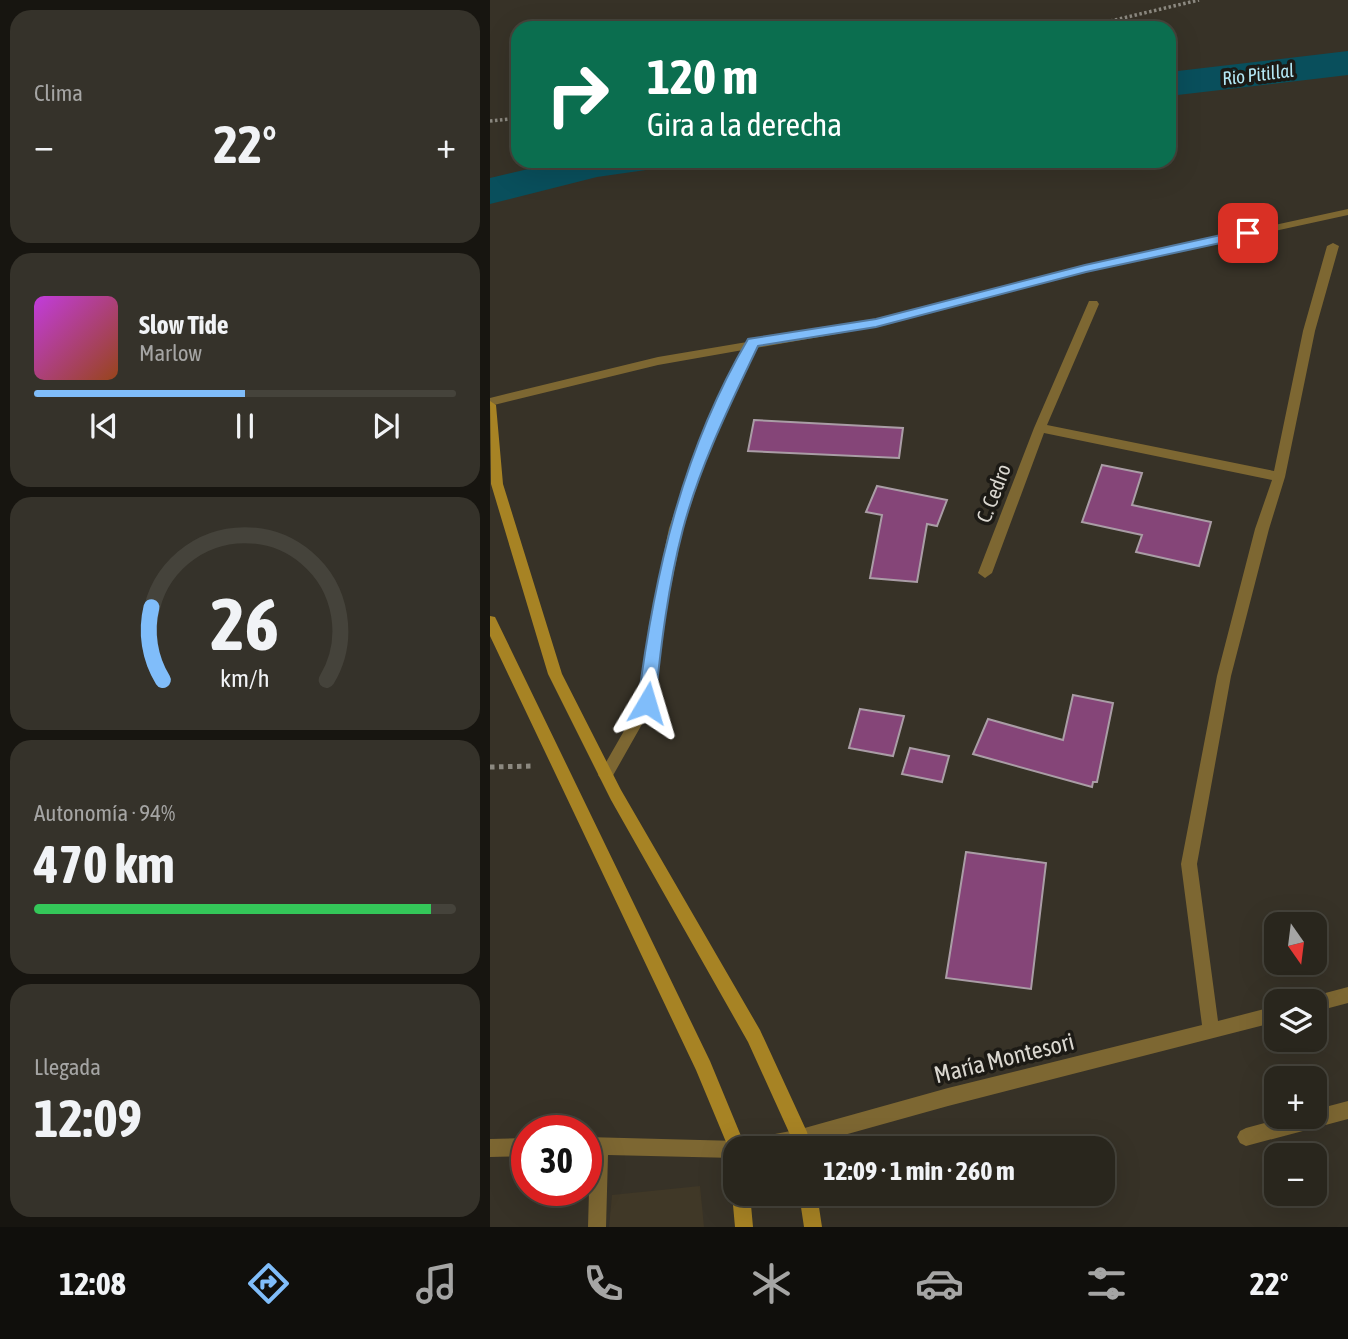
<!DOCTYPE html>
<html lang="es">
<meta charset="utf-8">
<style>
body{margin:0;font-family:"Asap Condensed",sans-serif;background:#35322a;color:#f1f3f6;height:100vh;display:flex;flex-direction:column;font-size:26px;white-space:nowrap}
*{box-sizing:border-box;margin:0}
p{font-size:23px;color:#a5a5a4}
.icon{flex:none;width:38px;height:38px;fill:none;stroke:currentColor;stroke-width:2;stroke-linecap:round;stroke-linejoin:round}
.map{position:relative;flex:1;overflow:hidden}
.sheet{display:flex;flex-direction:column;gap:10px;padding:10px;background:#171510;width:490px}
.sheet>*{flex:none}
.guide{position:absolute;left:21px;top:21px;width:665px;height:147px;border-radius:21px;box-shadow:0 7px 28px #0002,0 0 0 2px #45433b;background:#0b6e4f;color:#fff;overflow:hidden}
.needle{width:46px;rotate:166deg}
.fabs{position:absolute;left:774px;top:912px;display:grid;gap:14px}
.fabs a{display:grid;place-items:center;width:63px;height:63px;border-radius:14px;background:#29261d;box-shadow:0 7px 28px #0002,0 0 0 2px #45433b;font-size:35px}
.speed{position:absolute;left:21px;top:1115px;display:flex;gap:14px;font-size:35px;font-weight:700;text-align:center}
.speed>*{display:grid;place-content:center;width:91px;height:91px;border-radius:50%;background:#29261d;box-shadow:0 7px 28px #0002,0 0 0 2px #45433b;line-height:1}
.speed .limit{border:10px solid #d22;background:#fff;color:#111}
.pin{position:absolute;display:grid;place-items:center;width:60px;height:60px;color:#fff;margin:-30px;border-radius:14px;box-shadow:0 4px 10px #0006}
.me{position:absolute;width:77px;margin:-38px;rotate:7deg;stroke-linejoin:round;filter:drop-shadow(0 0 5px #0008)}
.turn{display:flex;align-items:center;gap:24px;height:147px;padding:0 21px;font-size:32px}
.turn .icon{width:91px;height:91px;stroke-width:2.5}
.turn b{display:block;font-size:49px;line-height:60px}
.big{font-size:52px;font-weight:700;line-height:1.1}
.sheet .tile{flex:1;display:flex;flex-direction:column;justify-content:center;gap:10px;min-width:0;padding:0 24px;border-radius:21px;background:#35322a}
.sheet .dial{align-items:center;gap:0}
.dial svg{height:182px;overflow:visible;fill:none;stroke:#45433b;stroke-width:7;stroke-linecap:round;text-anchor:middle}
.dial text{fill:#f1f3f6;stroke:none}
.song{display:flex;align-items:center;gap:21px}
.cover{width:84px;height:84px;border-radius:10px;background:linear-gradient(135deg,hsl(290 70% 55%),hsl(20 70% 35%))}
.played{height:7px;border-radius:4px;background:linear-gradient(90deg,#80bdfa 50%,#45433b 50%)}
.keys{display:flex;justify-content:space-around;direction:ltr}
.heat{display:flex;justify-content:space-between;align-items:center;font-size:38px;direction:ltr}
.charge{height:10px;border-radius:5px;background:linear-gradient(90deg,#34c759 94%,#45433b 0)}
.trip{position:absolute;left:233px;top:1136px;width:392px;height:70px;border-radius:21px;background:#29261d;box-shadow:0 7px 28px #0002,0 0 0 2px #45433b;font-weight:700;line-height:70px;text-align:center}
.dock{display:flex;height:112px;justify-content:space-around;align-items:center;background:#100f0c;color:#a5a5a4}
.dock .icon{width:49px;height:49px}
.dock .on{color:#80bdfa}
.dock b{font-size:32px;color:#f1f3f6}
main{display:flex;flex:1;min-height:0}
.map>svg:first-child{display:block}
</style>
<main>
<section class="sheet">
<div class="tile"><p>Clima</p>
<div class="heat"><a>−</a><b class="big">22°</b><a>+</a></div>
</div>
<div class="tile">
<div class="song"><i class="cover"></i><div><b>Slow Tide</b><p>Marlow</p></div></div>
<div class="played"></div>
<div class="keys"><svg class="icon" aria-label="previous" viewBox="0 0 24 24"><path d="M18 5L8 12l10 7zM5 5v14"/></svg><svg class="icon" aria-label="pause" viewBox="0 0 24 24"><path d="M8 5v14M16 5v14"/></svg><svg class="icon" aria-label="next" viewBox="0 0 24 24"><path d="M6 5l10 7-10 7zM19 5v14"/></svg></div>
</div>
<div class="tile dial"><svg viewBox="0 0 100 80">
<path d="M14 69A42 42 0 1 1 86 69"/>
<path d="M14 69A42 42 0 0 1 9 37" stroke="#80bdfa"/>
<text x="50" y="56" font-size="32" font-weight="700">26</text>
<text x="50" y="72" font-size="11">km/h</text>
</svg></div>
<div class="tile"><p>Autonomía · 94%</p><b class="big">470 km</b><div class="charge"></div></div>
<div class="tile"><p>Llegada</p><b class="big">12:09</b></div>
</section>
<div class="map">
<svg width="858" height="1227" viewBox="0 0 858 1227">
<rect width="100%" height="100%" fill="#373227"/>
<path fill="#403827" d="M210,1186L214,1227H119L122,1195Z"/>
<g fill="none" stroke-linecap="round" stroke-linejoin="round">
<path fill="#094f5c" fill-rule="evenodd" d="M858,51V75L679,96V72Z
M72,161H162L156,170L107,177L0,204V178Z"/>
</g>
<path fill="#854578" stroke="#aa9da6" stroke-width="2" d="M264,420L413,428L409,458L258,451Z
M612,465L652,473L642,505L721,522L709,566L646,552L652,535L592,522Z
M387,486L457,500L447,526L437,524L427,582L380,578L392,515L376,512Z
M583,695L623,703L607,782H603L602,787L483,754L498,719L573,740Z
M370,709L414,716L403,756L359,748Z
M420,748L459,756L452,782L412,774Z
M476,852L556,863L541,989L456,978Z"/>
<g fill="none" stroke-linecap="round" stroke-linejoin="round">
<path stroke="#8c8980" stroke-width="3.5" stroke-dasharray="2.5 2.5" stroke-linecap="butt" d="M591,28L709,0
M0,121L28,118"/>
<path stroke="#8c8980" stroke-width="5" stroke-dasharray="4.5 4.5" stroke-linecap="butt" d="M0,767L45,766"/>
<path fill="#7d6732" fill-rule="evenodd" d="M858,209V215L596,272L386,327L266,348L223,438L193,528L173,625L164,703L121,779L116,781L111,779L108,775L111,771L150,703L159,625L179,528L211,438L253,350L168,365L0,406V398L168,357L257,342L263,338L268,340L386,319L595,266Z
M843,243L849,246L825,331L795,477L779,529L741,676L707,864L728,1021L786,1006V1022L458,1106L311,1147L245,1148V1158L118,1155L116,1227H98L100,1155H96V1137L248,1141L311,1129L458,1088L712,1025L691,864L727,676L765,529L782,480L554,433L502,573L495,578L488,573L544,428L599,301H607L609,304L557,425L784,471L813,331L837,246Z
M858,987V1003L824,1012V1001H817L824,996Z
M858,1101V1119L756,1146L750,1143L747,1137L750,1131L756,1128L800,1116H824V1110Z
M37,1138V1156L0,1157V1139Z"/>
<path fill="#a78324" fill-rule="evenodd" d="M0,401L6,405L13,484L72,674L131,790L270,1030L317,1132L321,1148H303L302,1139L258,1042L121,800L58,674L1,484Z
M0,616L5,617L7,621L220,1061L256,1148H245V1156L241,1154L206,1070L0,636Z
M245,1187V1194H260L263,1227H245L242,1194Z
M309,1194H327L332,1227H314Z"/>
</g>
<path fill="#80bdfa" stroke="#537ba2" stroke-width="2" d="M758,229L763,230V236L596,272L386,327L268,346C240,405 210,465 193,529C178,586 171,645 165,703L163,708H151L148,703C164,575 192,451 258,339L386,319L595,265Z"/>
<g text-anchor="middle" dominant-baseline="central" stroke-width="7" stroke-linejoin="round" paint-order="stroke">
<g font-size="19" font-style="italic" fill="#b4e8f5" stroke="#1c1a15">
<text transform="translate(768 74) rotate(-7)">Rio Pitillal</text>
</g>
<g font-size="21" fill="#dad7d0" stroke="#1c1a15">
<text transform="translate(503 493) rotate(-69)">C. Cedro</text>
</g>
<g font-size="24" fill="#dad7d0" stroke="#1c1a15">
<text transform="translate(514 1058) rotate(-14)">María Montesori</text>
</g>
</g>
</svg>
<div class="fabs">
<a><svg class="needle" viewBox="-14 -14 28 28"><path d="M0-13l5 13h-10z" fill="#e53935"/><path d="M0 13l5-13h-10z" fill="#a5a5a4"/></svg></a>
<a><svg class="icon" aria-label="layers" viewBox="0 0 24 24"><path d="M12 4l9 5-9 5-9-5zM3 14l9 5 9-5"/></svg></a>
<a>+</a>
<a>−</a>
</div>
<div class="speed"><div class="limit">30</div></div>
<div class="pin" style="left:758px;top:233px;background:#d93025"><svg class="icon" aria-label="arrive" viewBox="0 0 24 24"><path d="M6 21V4h12l-3 4 3 4H6"/></svg></div>
<svg class="me" style="left:157px;top:703px" viewBox="-20 -20 40 40"><path d="M0-17L14 15 0 8-14 15z" fill="#80bdfa" stroke="#fff" stroke-width="4"/></svg>
<div class="trip">12:09 · 1 min · 260 m</div>
<div class="guide">
<div class="turn"><svg class="icon" aria-label="right" viewBox="0 0 24 24"><path d="M7 20v-9h11M14 6l5 5-5 5"/></svg><div><b>120 m</b>Gira a la derecha</div></div>
</div>
</div>
</main>
<nav class="dock">
<b>12:08</b>
<svg class="icon on" aria-label="directions" viewBox="0 0 24 24"><path d="M12 3l9 9-9 9-9-9zM9 14v-3h6M13 9l2 2-2 2"/></svg>
<svg class="icon" aria-label="music" viewBox="0 0 24 24"><path d="M9 18V5l10-2v13"/><circle cx="6" cy="18" r="3"/><circle cx="16" cy="16" r="3"/></svg>
<svg class="icon" aria-label="phone" viewBox="0 0 24 24"><path d="M5 4h4l2 5-3 2q2 4 5 5l2-3 5 2v4C11 20 4 13 5 4z"/></svg>
<svg class="icon" aria-label="climate" viewBox="0 0 24 24"><path d="M12 3v18M4 7l16 10M4 17L20 7"/></svg>
<svg class="icon" aria-label="car" viewBox="0 0 24 24"><path d="M5 17H2v-5l4-1 3-4h7l3 4 3 1v5h-3M9 17h6M6 11h13"/><circle cx="7" cy="17" r="2"/><circle cx="17" cy="17" r="2"/></svg>
<svg class="icon" aria-label="filters" viewBox="0 0 24 24"><path d="M4 7h16M4 17h16"/><circle cx="9" cy="7" r="2"/><circle cx="15" cy="17" r="2"/></svg>
<b>22°</b>
</nav>
